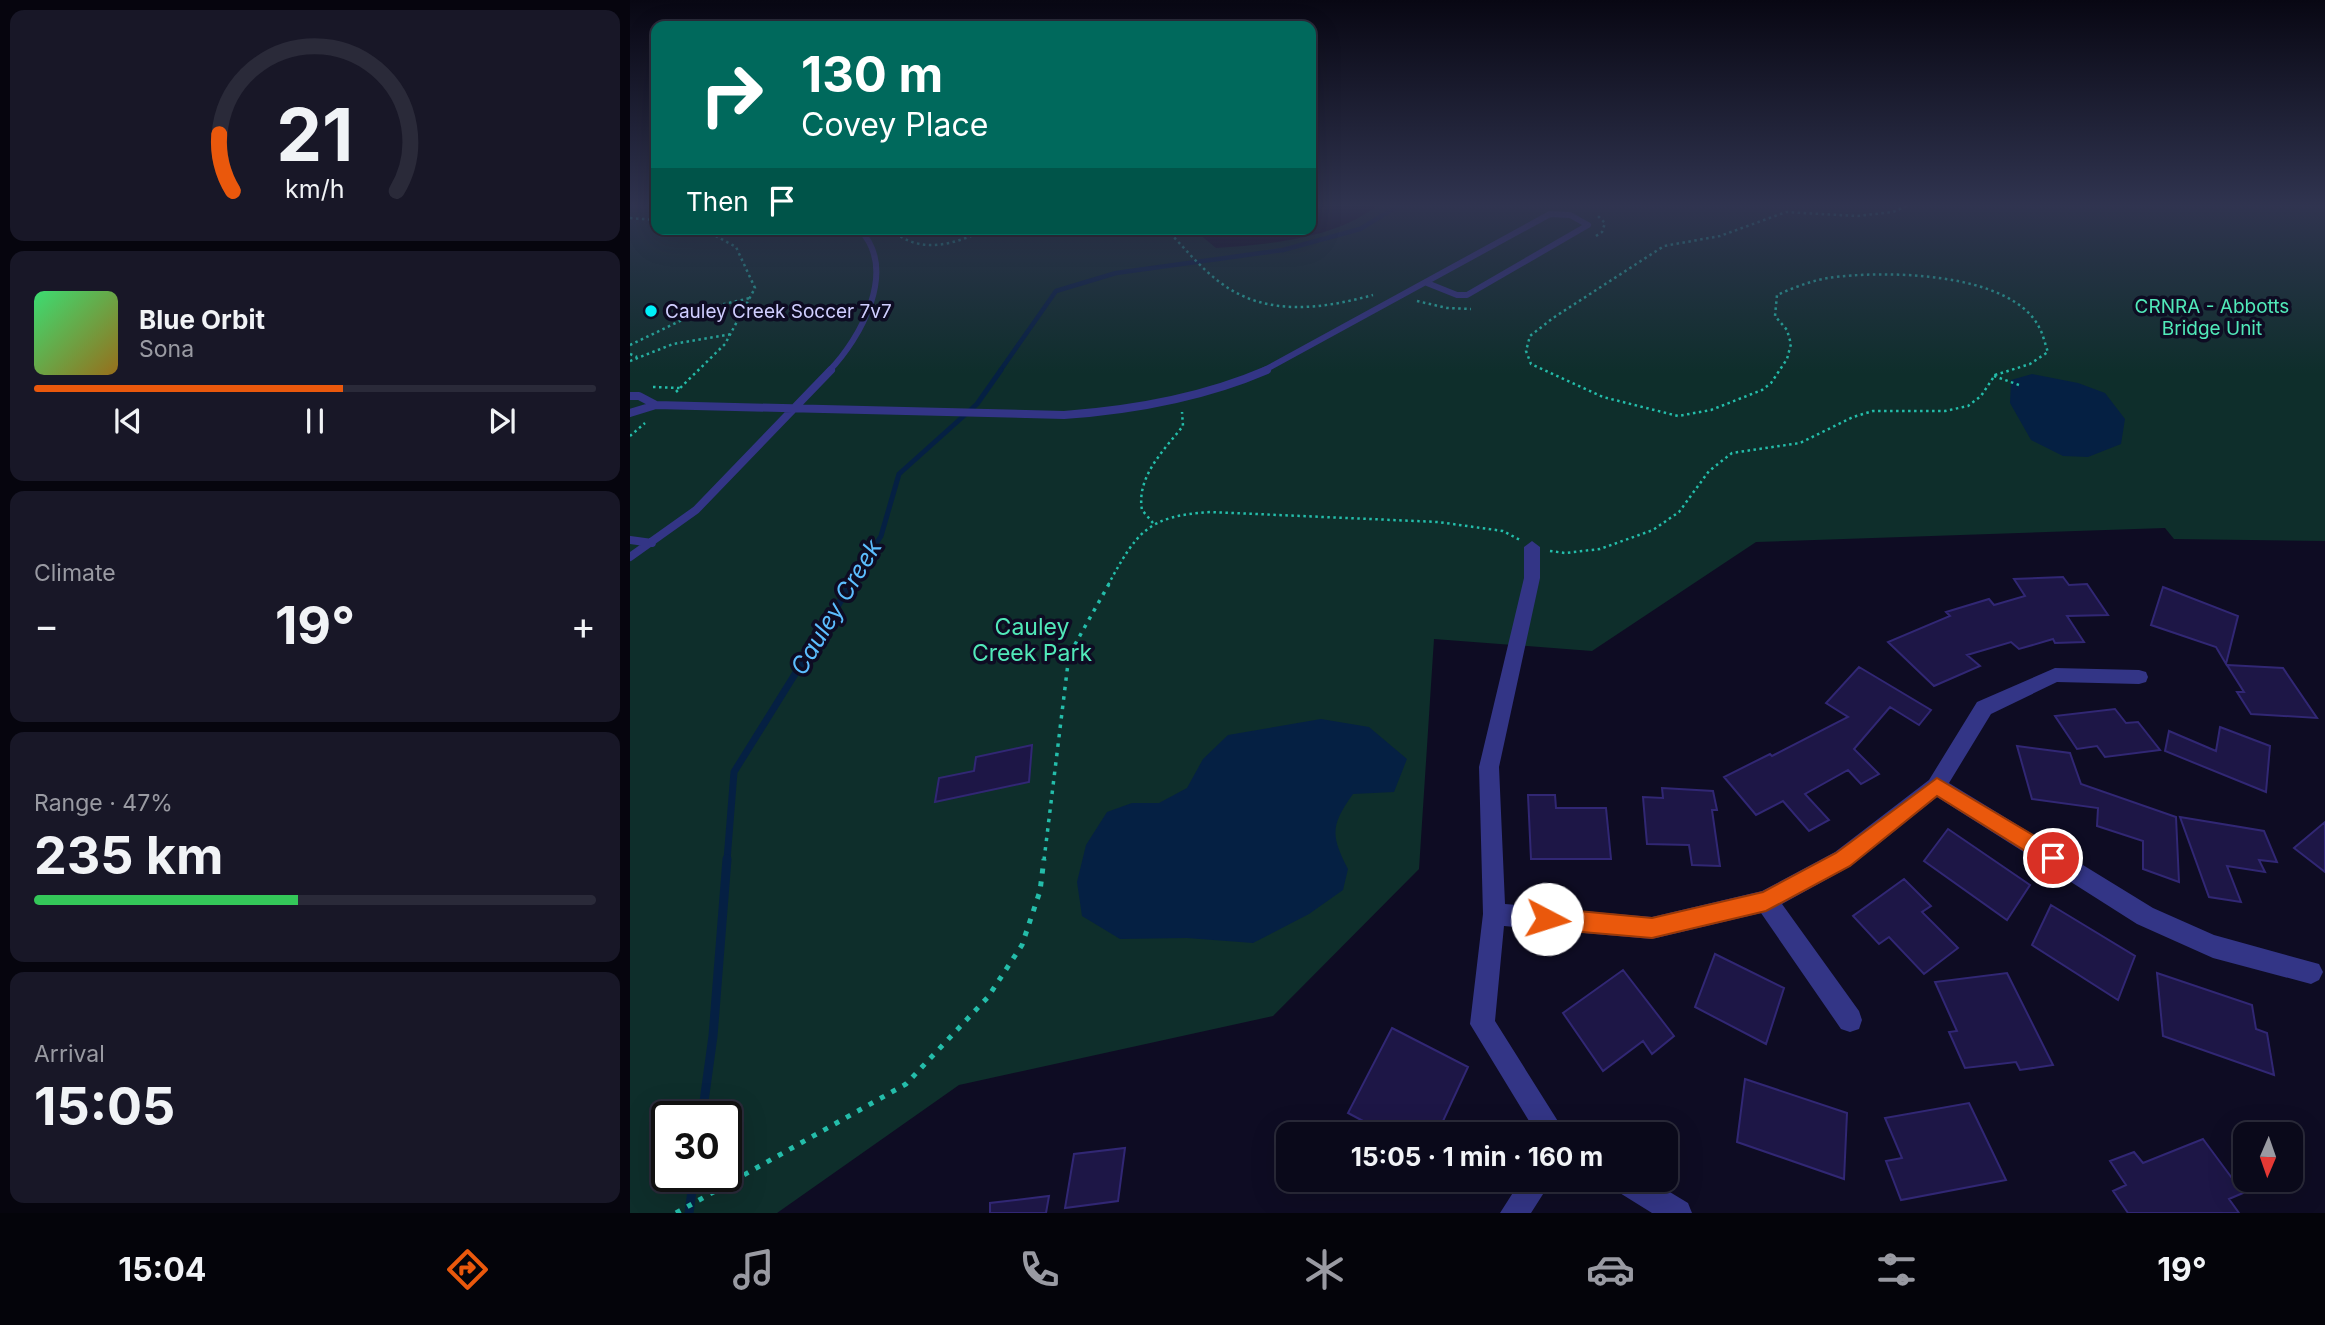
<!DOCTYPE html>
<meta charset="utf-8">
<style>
body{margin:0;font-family:Inter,sans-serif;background:#181727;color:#f1f3f6;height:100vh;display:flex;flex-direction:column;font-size:26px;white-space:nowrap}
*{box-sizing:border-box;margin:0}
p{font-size:23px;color:#999aa2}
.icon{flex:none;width:38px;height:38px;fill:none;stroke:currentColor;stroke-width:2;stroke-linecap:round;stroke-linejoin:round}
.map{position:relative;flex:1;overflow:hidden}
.drawer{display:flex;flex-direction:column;gap:10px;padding:10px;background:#06050e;width:630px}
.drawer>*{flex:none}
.guide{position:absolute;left:21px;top:21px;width:665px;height:214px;border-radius:14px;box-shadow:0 7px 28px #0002,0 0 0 2px #2a2a39;background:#00695c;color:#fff;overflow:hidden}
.needle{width:46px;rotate:182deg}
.buttons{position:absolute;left:1603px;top:1122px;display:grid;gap:14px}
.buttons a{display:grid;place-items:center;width:70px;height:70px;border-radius:14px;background:#0a091a;box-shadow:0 7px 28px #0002,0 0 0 2px #2a2a39;font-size:35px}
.speed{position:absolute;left:21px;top:1101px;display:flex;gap:14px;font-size:35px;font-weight:700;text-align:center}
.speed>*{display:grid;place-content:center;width:91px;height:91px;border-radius:50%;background:#0a091a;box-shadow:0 7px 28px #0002,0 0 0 2px #2a2a39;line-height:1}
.speed .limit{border:4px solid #111;border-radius:10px;background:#fff;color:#111}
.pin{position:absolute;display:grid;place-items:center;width:60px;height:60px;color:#fff;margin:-30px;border:4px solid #fff;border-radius:50%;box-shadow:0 2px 7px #0007}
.me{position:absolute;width:77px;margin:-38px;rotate:95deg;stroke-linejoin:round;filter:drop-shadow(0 0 5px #0008)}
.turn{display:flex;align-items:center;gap:24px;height:147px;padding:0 35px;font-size:32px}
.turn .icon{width:91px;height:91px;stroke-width:2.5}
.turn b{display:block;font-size:49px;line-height:60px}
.then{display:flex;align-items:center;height:66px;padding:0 35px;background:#0003;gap:14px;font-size:26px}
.big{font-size:52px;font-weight:700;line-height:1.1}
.drawer .widget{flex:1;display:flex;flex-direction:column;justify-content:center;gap:10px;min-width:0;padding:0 24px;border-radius:14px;background:#181727}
.drawer .dial{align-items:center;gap:0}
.dial svg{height:182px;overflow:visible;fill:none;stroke:#2a2a39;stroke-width:7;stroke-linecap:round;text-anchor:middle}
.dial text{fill:#f1f3f6;stroke:none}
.song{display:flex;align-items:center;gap:21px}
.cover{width:84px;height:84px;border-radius:10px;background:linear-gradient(135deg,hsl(140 70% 55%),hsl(40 70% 35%))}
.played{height:7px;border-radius:4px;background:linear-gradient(90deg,#ea580c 55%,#2a2a39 55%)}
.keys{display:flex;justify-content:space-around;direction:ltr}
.heat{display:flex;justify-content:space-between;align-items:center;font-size:38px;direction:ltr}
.charge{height:10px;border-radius:5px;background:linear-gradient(90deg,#34c759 47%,#2a2a39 0)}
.trip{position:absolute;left:646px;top:1122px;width:402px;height:70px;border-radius:14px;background:#0a091a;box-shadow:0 7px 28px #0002,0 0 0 2px #2a2a39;font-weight:700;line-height:70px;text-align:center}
.tab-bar{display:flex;height:112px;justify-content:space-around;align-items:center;background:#04040a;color:#999aa2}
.tab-bar .icon{width:49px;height:49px}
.tab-bar .active{color:#ea580c}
.tab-bar b{font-size:32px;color:#f1f3f6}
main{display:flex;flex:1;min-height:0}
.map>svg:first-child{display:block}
</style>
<main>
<section class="drawer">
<div class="widget dial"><svg viewBox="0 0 100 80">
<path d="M14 69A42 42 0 1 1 86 69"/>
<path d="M14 69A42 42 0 0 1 8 44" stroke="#ea580c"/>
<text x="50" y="56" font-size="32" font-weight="700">21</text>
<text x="50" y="72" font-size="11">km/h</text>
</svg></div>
<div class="widget">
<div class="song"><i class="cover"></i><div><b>Blue Orbit</b><p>Sona</p></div></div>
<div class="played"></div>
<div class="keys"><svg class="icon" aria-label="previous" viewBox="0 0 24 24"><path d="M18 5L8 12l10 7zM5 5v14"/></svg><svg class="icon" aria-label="pause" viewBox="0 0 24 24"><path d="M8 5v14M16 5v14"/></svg><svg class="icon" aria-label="next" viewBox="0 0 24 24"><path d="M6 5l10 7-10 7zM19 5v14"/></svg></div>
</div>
<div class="widget"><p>Climate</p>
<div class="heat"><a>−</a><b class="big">19°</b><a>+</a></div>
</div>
<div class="widget"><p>Range · 47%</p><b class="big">235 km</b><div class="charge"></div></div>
<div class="widget"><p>Arrival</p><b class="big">15:05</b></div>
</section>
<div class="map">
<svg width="1695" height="1213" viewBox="0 0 1695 1213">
<rect width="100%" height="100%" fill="#0e0c23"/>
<path fill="#0e2e2b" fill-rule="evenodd" d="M0,204H26V229H563L586,248C639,244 707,239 749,204H1695V541L1544,539L1535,528L1126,542L962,651L804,639L789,869L643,1016L329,1085L147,1213H0ZM37,1116H96V1176H37Z"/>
<path fill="#052043" d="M1402,374L1448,383L1475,393L1495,419L1491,444L1458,457L1433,456L1401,440L1380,403L1381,380Z
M691,719L739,727L777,759L764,792L723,794C700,826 701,836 718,869L713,890L679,914L623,943L557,938L490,939L452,916L447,882L456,845L477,812L502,803H529L557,788L573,759L598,735Z"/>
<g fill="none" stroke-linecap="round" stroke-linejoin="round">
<path stroke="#052043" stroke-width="4.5" d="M370,371L426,291L486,273L653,250L730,229L771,204"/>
<path stroke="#052043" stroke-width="5" d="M220,585L251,536L269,474L347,404L371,370"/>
<path stroke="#052043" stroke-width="7" d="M97,860L104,772L221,584"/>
<path stroke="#052043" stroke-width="9" d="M72,1116L83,1036L97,859
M59,1213L64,1176"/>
</g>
<path fill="#1d1646" stroke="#312774" stroke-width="2" d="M1433,577L1439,585L1457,584L1478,615L1437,616L1454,642L1425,643L1423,639L1389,649L1381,642L1337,655L1350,666L1304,686L1258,642L1320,616L1316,612L1359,599L1364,605L1395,596L1384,579Z
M1533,587L1608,616L1596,664L1586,647L1521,625Z
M1597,665L1653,668L1687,718L1621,714L1607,692H1614Z
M1229,667L1301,710L1289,725L1260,707L1224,749L1249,774L1231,784L1218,770L1175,794L1199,820L1179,831L1153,801L1126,815L1094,777L1140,754L1142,756L1218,717L1196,703Z
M1485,709L1496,723L1508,722L1530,750L1475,757L1467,746L1447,749L1425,716Z
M1590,727L1640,746L1636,792L1535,751L1539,731L1586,751Z
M402,745L399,782L305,802L309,778L344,771L346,757Z
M1387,746L1440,753L1451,784L1546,817L1549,882L1513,869V841L1467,826L1468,808L1402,799Z
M1032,788L1083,791L1087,810H1082L1090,866L1062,865L1059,845L1017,844L1013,797L1033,798Z
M898,795H925L926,808H976L981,859H901Z
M1550,817L1634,831L1647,862L1629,860L1635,872L1597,866L1611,902L1579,897Z
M1695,822V872L1664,848Z
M1318,829L1400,885L1377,920L1294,861Z
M1274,879L1301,906L1292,912L1328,948L1294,974L1259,937L1249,944L1223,916Z
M1421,905L1505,956L1488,1000L1402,945Z
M1085,954L1154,988L1136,1044L1065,1007Z
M993,970L1044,1036L1022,1054L1013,1041L973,1071L933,1013Z
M1377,973L1423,1065L1390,1070L1386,1062L1335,1068L1319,1032L1327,1031L1305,982Z
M1527,973L1622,1005L1626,1029L1637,1033L1644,1075L1533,1036Z
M762,1028L838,1067L807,1134H728L735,1122L718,1113Z
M1115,1079L1217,1113L1214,1179L1107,1142Z
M1339,1103L1376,1180L1271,1200L1256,1161L1272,1158L1255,1118Z
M1573,1139L1613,1193L1599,1199L1609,1213H1498L1483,1191L1496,1185L1480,1161L1504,1152L1513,1163Z
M495,1148L488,1201L435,1208L444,1154Z
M419,1196L416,1213H360V1203Z"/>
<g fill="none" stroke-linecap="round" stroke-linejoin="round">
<path stroke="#24bdaa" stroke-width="2.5" stroke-dasharray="2.5 3.5" stroke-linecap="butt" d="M0,218L26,220
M261,229C290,256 325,244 357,229
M536,229C554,247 570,268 591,283C636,317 692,309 743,295
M966,236L972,232L975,223L968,216
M787,301L817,308L841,309
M0,345L77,308L120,298
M0,354L7,357
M0,361L43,344L102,334
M1364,376L1389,385
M23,387L50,388
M46,392L95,344L125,288L106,247L75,230L78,229
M0,436L15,423
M523,523L512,510C506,477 534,450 553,426L552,412
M920,551L935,553L970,549L1023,530L1049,512L1079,471L1102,453L1170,443L1223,417L1243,411H1315L1338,406L1351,396L1365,375L1400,364L1418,352C1415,344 1413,334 1409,327C1380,271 1252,270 1198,278C1180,281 1163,288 1147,295L1145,316L1157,330L1161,344L1157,359L1141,383L1132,390L1081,410L1048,416L973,397L901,364L896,351L900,336L923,318L1034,246L1090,236L1156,212L1227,216L1263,212L1280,204
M478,585C507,532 517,516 580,512L808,522L873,531L890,540"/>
<path stroke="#24bdaa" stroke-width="3.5" stroke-dasharray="3.5 6" stroke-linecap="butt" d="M414,860L439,655L479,584"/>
<path stroke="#24bdaa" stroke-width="5" stroke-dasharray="5 8" stroke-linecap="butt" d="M46,1213L276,1084L358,997L392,945L410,891L414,859"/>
<path stroke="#333586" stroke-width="6" d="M199,371C231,338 269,269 229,229
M633,371L920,214L940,215L958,225L837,295H827L797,283"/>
<path stroke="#333586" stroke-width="8" d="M0,396H9L26,405
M0,413L26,405L434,415C504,410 572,398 637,370
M0,540L22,543
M0,557L66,510L201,370"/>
<path fill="#333586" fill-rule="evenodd" d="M902,541L910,547V578L869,767L875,904L1022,917L1132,891L1205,852L1299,780L1347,702L1425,668L1509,670L1516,672L1518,677L1516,682L1509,684L1427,682L1361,714L1319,783L1523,908L1584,935L1689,964L1693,972L1689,980L1681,984L1583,958L1507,924L1307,797L1221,866L1152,904L1229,1011L1232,1020L1229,1029L1220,1032L1211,1029L1131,913L1022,939L874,926L865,1021L936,1134H907L840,1024L853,914L849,767L894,578V547Z
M891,1180H922L901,1213H870Z
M981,1180H1020L1058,1203L1062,1213H1022L985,1190Z"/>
</g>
<linearGradient id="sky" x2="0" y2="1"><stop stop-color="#080713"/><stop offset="0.55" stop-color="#303450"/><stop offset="1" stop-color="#303450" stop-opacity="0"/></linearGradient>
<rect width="1695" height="374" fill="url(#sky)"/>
<path fill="#ea580c" stroke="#983908" stroke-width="2" d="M1307,778L1430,851L1433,858L1430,864L1423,867L1416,864L1307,796L1220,866L1136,911L1022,938L917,929L909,926L906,919L909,911L917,908L1022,918L1133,892L1206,853Z"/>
<circle fill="#00f0f9" stroke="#0e0c23" stroke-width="2.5" cx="21" cy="311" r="7"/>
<g text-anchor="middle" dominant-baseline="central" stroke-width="7" stroke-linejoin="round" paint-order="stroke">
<g font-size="19" fill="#51e9b9" stroke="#0e0c23">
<text x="1582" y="306">CRNRA - Abbotts<tspan x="1582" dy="22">Bridge Unit</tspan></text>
</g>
<g font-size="19" fill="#d0ceff" stroke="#0e0c23" text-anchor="start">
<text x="35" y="311">Cauley Creek Soccer 7v7</text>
</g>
<g font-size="23" fill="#51e9b9" stroke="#0e0c23">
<text x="402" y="627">Cauley<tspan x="402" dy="26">Creek Park</tspan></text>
</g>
<g font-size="24" font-style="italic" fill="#5cbeff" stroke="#0e0c23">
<text transform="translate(206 607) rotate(-59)">Cauley Creek</text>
</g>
</g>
</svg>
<div class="buttons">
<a><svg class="needle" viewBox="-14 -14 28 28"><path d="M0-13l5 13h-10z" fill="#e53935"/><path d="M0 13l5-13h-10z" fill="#999aa2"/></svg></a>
</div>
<div class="speed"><div class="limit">30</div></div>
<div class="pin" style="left:1423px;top:858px;background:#d93025"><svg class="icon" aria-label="arrive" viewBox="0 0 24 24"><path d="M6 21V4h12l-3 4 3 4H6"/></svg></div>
<svg class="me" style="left:917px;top:919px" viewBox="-20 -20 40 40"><circle r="19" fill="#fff"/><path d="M0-13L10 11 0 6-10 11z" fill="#ea580c"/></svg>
<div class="trip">15:05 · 1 min · 160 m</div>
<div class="guide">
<div class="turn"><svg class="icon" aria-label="right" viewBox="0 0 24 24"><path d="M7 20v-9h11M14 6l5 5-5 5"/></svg><div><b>130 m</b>Covey Place</div></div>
<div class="then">Then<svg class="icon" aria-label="arrive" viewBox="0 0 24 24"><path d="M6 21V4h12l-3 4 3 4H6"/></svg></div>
</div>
</div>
</main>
<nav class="tab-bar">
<b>15:04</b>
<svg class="icon active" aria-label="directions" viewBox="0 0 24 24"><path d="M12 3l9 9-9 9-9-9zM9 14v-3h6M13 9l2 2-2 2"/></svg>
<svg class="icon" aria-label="music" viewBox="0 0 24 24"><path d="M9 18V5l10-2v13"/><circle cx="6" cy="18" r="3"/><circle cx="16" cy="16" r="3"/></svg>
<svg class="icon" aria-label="phone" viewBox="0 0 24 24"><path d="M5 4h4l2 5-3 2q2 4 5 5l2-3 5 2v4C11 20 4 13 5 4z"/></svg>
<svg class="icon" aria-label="climate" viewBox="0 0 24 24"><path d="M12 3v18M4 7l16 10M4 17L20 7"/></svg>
<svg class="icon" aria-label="car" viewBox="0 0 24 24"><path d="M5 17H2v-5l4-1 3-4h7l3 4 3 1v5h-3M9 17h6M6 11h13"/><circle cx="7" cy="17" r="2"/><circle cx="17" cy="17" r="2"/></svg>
<svg class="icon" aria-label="filters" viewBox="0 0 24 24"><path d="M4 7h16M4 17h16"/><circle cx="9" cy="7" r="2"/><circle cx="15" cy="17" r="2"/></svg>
<b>19°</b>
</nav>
